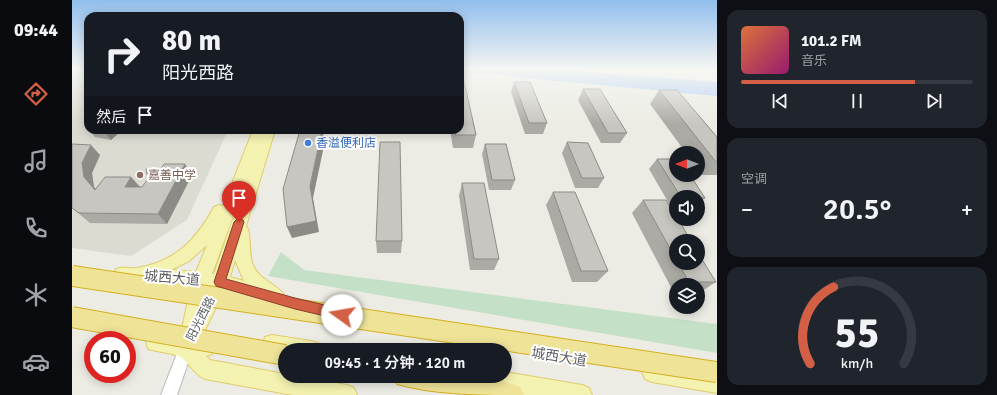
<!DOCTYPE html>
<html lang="zh">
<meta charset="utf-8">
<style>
body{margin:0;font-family:Signika,"Noto Sans SC",sans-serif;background:#20242c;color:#f1f3f6;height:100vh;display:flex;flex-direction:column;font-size:15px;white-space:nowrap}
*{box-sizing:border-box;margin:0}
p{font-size:13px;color:#9ea1a6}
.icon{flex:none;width:22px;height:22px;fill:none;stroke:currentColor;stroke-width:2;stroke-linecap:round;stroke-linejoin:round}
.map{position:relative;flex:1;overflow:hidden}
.drawer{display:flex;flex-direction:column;gap:10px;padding:10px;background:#0d0f14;width:280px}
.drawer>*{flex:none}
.hud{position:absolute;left:12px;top:12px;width:380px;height:122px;border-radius:12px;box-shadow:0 2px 10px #0003;background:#171b24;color:#f1f3f6;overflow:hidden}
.needle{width:26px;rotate:270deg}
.controls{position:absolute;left:597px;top:146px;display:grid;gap:8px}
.controls a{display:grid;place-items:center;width:36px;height:36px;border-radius:50%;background:#171b24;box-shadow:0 2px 10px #0003;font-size:20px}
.speed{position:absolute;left:12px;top:331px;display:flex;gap:8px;font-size:20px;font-weight:700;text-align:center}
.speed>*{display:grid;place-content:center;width:52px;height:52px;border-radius:50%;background:#171b24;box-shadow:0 2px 10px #0003;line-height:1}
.speed .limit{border:6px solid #d22;background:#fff;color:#111}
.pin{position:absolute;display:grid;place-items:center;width:34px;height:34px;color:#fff;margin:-41px -17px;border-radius:50% 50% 50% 0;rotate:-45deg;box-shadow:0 0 4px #0007}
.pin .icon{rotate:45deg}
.me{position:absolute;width:44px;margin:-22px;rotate:283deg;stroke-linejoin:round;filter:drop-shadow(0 0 3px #0008)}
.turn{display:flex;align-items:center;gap:14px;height:84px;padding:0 12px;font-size:18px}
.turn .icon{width:52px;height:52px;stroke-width:2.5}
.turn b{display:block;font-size:28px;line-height:34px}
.then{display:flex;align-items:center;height:38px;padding:0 12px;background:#0003;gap:8px;font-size:15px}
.big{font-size:30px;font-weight:600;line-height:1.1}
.drawer .tile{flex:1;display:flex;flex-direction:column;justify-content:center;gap:6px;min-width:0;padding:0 14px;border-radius:12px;background:#20242c}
.drawer .dial{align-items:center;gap:0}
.dial svg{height:104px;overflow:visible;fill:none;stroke:#363941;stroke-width:7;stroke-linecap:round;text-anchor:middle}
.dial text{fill:#f1f3f6;stroke:none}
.song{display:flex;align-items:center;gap:12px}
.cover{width:48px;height:48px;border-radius:6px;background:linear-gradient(135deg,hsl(20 70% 55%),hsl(320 70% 35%))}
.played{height:4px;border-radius:2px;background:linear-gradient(90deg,#d36044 75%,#363941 75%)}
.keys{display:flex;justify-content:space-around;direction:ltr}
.heat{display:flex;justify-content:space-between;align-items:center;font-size:22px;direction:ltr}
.trip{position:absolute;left:206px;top:343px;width:234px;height:40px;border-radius:20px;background:#171b24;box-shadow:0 2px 10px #0003;font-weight:600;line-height:40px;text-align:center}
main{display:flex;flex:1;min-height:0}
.tab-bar{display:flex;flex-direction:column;width:72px;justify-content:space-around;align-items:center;background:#090b0e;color:#9ea1a6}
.tab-bar .icon{width:28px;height:28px}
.tab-bar .on{color:#d36044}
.tab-bar b{font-size:18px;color:#f1f3f6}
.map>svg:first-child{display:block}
</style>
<main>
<nav class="tab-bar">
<b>09:44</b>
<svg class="icon on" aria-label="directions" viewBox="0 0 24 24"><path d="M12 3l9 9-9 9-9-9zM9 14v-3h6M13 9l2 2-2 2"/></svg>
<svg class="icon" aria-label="music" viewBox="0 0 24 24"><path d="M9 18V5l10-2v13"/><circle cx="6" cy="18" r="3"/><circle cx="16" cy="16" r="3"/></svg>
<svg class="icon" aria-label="phone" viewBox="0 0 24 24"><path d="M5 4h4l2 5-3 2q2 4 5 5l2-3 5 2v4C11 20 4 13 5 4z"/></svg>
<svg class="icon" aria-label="climate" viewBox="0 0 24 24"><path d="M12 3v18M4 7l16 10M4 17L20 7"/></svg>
<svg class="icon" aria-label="car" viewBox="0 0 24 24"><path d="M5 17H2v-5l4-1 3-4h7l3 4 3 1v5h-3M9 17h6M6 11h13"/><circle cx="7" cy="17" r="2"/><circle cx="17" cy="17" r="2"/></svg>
</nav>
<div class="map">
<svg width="645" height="395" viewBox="0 0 645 395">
<rect width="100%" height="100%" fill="#ecece4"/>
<path fill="#dcdbd2" d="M0,69H16V130H156L115,220L59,256L0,248Z"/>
<path fill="#c4e1c7" d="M0,69H16V71L0,88Z
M209,252L232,270L645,324V353L196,276Z"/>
<path fill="#adccf4" d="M388,69H478L645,82V96L443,77L429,74L388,73Z"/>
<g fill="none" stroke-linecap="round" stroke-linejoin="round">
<g stroke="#b6b8bc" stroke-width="2">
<path id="minor" d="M114,341L119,343L121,348L105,395H89L109,343Z"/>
</g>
<g stroke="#dfcc6a" stroke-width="2">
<path id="major" d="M181,130H203L174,226C180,231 176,255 181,265C187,281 207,284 214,298L211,304L205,306L152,291L129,338L140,340L142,347L140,354L134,356L138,360L213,374V376H226L275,385L282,388L285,395H221L133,379C122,374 119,365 110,358C104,353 85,352 76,349L74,342L76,335L83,333L109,338L112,333L110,328L119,287L50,281L44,279L42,274L44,269C52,266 58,269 65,268C103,262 125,239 142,207L147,205L151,206ZM170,192L142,274H140ZM135,245L124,272L99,270L117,261ZM163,260L172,281L158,277Z
M200,335L239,341L246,343L248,350H213V355L193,351L191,344L193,337Z
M580,362L645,373V393L580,382L573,379L570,372L573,365Z
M433,372L510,385L517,388L520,395H450L395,386L388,383L385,376H433Z"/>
</g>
<g stroke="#d4b01d" stroke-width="2">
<path id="highway" d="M322,376C362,376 411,371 448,387L452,395C411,395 363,395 325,384Z"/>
</g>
<use href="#minor" fill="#fff" fill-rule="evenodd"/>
<use href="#major" fill="#f4f2b1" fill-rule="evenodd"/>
<use href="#highway" fill="#efe398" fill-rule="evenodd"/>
<g stroke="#d4b01d" stroke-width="22" stroke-linecap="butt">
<path id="highway-bridge" d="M0,276L645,372
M0,317L213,355"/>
</g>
<use href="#highway-bridge" stroke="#efe398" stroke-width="20"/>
</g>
<path fill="#acaaa5" d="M442,82L475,123L471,134H453L439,92Z
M511,89L555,133L548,143H529L506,100Z
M587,90L645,137V175H630L626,169V153H614L578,104Z
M17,130H50L39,140L23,137Z
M378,130H388L404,135L401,148H381Z
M495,142L532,178L526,188H503L490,153Z
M0,144L28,155L20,173L22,187L24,189L59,177L68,187H70L120,175L95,224L18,223L0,208Z
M413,144L443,180L439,190H417L410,154Z
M585,159L633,198L626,204V197H604V207H599L577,169Z
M390,183L427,259L422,270H398L387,196Z
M481,192L536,271L525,282H500L474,205Z
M571,200L604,241V263H626L644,282L627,293H626V285H604V293H602L560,213Z
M304,241H330L329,253H305Z"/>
<path fill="#8c8b86" d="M31,130H50L39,140Z
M250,130L253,141L241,198L247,232L220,238L215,227L238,186Z
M19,145L28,155L20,173L22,187L33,200L23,190L12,177L10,163Z
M113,164L120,175L95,224L86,214Z
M59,177L68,187L62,197L53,187Z"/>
<path fill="#c8c6c0" stroke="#8c8b86" d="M388,72H390L404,135H383V130H388Z
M442,82H458L475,123H457Z
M511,89H528L555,133H536Z
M587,90H605L645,137V162H644Z
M228,130H250L238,186L244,221L215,227L211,189Z
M308,142H328L330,241H304Z
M495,142L516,143L532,178H510Z
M0,144L19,145L10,163L12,177L23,190L33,177H59L53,187H70L76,179L74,169H89L92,164H113L86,214L7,213L0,208Z
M413,144H434L443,180H420Z
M585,159H604V175H618L633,198L609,197Z
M390,183H412L427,259H402Z
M481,192H503L536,271H509Z
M571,200H594L604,216V219H606L619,241H604V259Z
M626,253L644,282H617L606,263H626Z"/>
<linearGradient id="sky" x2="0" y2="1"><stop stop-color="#90beed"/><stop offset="0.56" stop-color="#f6f6f3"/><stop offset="1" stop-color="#f6f6f3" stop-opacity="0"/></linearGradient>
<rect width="645" height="124" fill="url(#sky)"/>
<path fill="#d36044" stroke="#893e2c" d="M167,218L171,220L172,222L154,279L223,298L270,309L274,311L275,315L274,319L270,320L223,309L144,286L142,282L162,222L164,220Z"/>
<circle fill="#3f7fe0" stroke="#fff" stroke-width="1.5" cx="236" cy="143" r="4"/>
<circle fill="#8d6e63" stroke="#fff" stroke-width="1.5" cx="68" cy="175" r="4"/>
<g text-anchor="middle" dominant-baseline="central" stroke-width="4" stroke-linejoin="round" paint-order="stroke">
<g font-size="12" fill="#366cbe" stroke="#fff" text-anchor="start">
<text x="244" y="143">香溢便利店</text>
</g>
<g font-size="12" fill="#785e54" stroke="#fff" text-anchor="start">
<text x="76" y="175">嘉善中学</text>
</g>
<g font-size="12" fill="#5c5e62" stroke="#fff">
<text transform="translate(129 319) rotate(-63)">阳光西路</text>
</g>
<g font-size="14" fill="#5c5e62" stroke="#fff">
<text transform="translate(100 278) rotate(5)">城西大道</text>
<text transform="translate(487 357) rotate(9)">城西大道</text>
</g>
</g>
</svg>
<div class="controls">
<a><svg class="needle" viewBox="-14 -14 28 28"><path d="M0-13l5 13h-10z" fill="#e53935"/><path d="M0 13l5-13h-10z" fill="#9ea1a6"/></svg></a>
<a><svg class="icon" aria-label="sound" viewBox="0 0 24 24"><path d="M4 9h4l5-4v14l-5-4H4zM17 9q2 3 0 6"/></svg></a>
<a><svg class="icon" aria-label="search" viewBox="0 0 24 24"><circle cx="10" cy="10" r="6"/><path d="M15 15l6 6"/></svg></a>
<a><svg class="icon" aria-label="layers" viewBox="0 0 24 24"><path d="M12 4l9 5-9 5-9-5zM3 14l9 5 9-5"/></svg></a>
</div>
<div class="speed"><div class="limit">60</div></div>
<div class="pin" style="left:167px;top:222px;background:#d93025"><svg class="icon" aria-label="arrive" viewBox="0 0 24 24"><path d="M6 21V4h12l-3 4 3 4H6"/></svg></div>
<svg class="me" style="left:270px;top:315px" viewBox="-20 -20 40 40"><circle r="19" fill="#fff"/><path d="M0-13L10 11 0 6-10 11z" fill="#d36044"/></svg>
<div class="trip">09:45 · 1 分钟 · 120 m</div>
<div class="hud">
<div class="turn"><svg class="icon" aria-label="right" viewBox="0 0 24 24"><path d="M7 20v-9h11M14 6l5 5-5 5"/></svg><div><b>80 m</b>阳光西路</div></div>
<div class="then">然后<svg class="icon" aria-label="arrive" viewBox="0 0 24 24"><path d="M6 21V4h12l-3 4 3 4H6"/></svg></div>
</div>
</div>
<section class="drawer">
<div class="tile">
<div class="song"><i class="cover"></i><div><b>101.2 FM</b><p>音乐</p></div></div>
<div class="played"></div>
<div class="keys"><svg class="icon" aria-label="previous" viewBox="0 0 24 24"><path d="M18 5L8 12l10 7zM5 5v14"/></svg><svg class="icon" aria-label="pause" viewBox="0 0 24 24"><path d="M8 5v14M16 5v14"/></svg><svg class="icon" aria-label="next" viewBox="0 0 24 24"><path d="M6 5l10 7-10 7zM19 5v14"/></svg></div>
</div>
<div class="tile"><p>空调</p>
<div class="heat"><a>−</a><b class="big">20.5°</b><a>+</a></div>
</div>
<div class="tile dial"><svg viewBox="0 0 100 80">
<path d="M14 69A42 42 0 1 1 86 69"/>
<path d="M14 69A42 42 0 0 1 32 10" stroke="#d36044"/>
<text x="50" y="56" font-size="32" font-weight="700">55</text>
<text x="50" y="72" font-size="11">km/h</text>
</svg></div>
</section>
</main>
